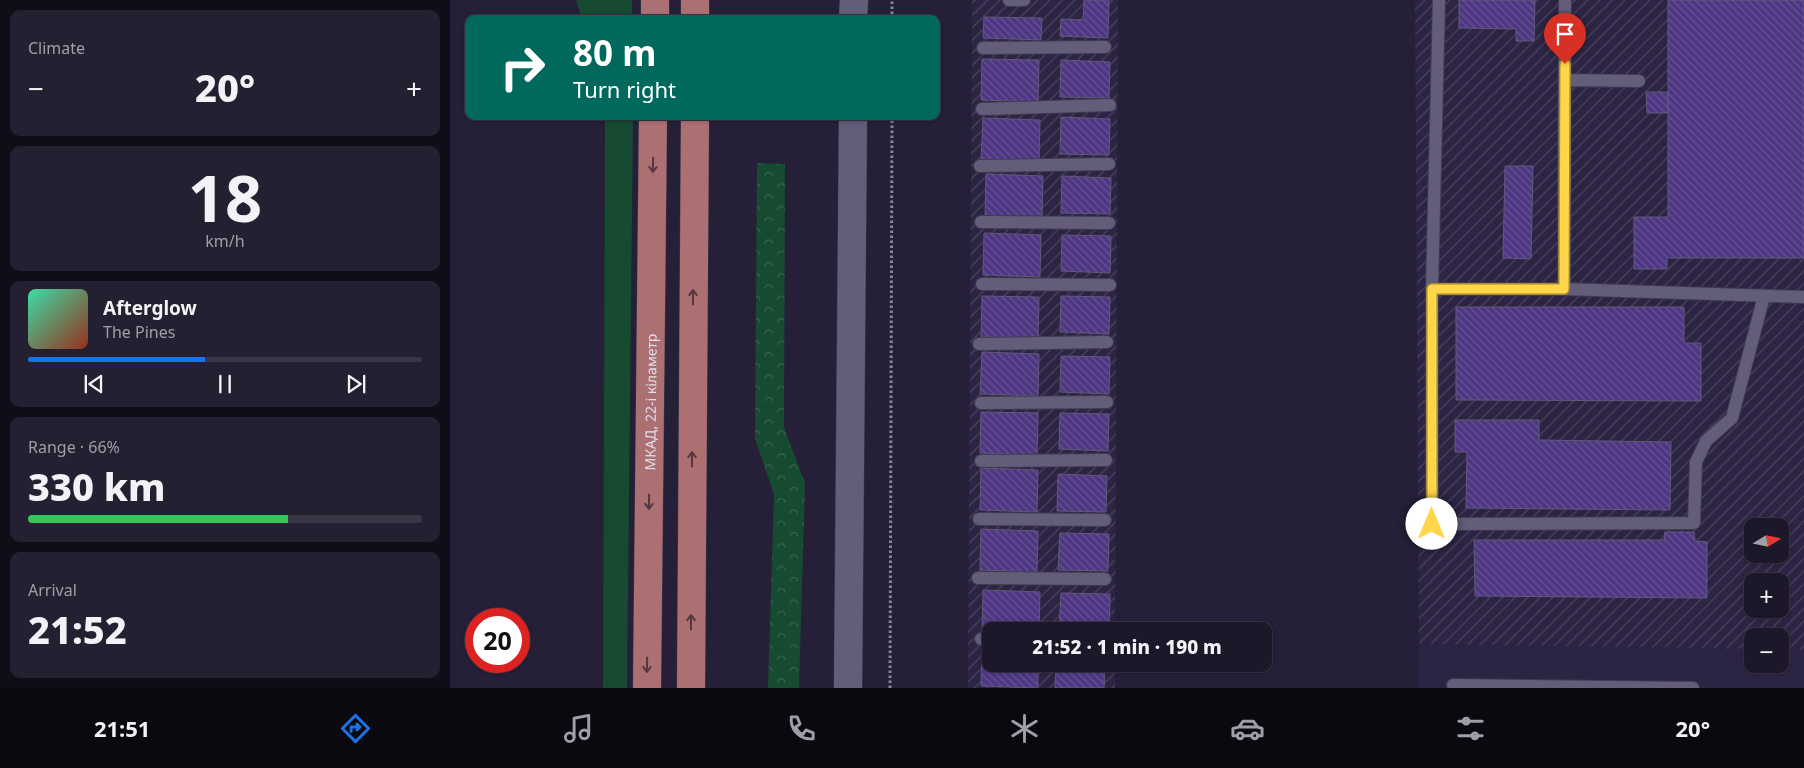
<!DOCTYPE html>
<meta charset="utf-8">
<style>
body{margin:0;font-family:"Noto Sans",sans-serif;background:#252031;color:#f1f3f6;height:100vh;display:flex;flex-direction:column;font-size:19px;white-space:nowrap}
*{box-sizing:border-box;margin:0}
p{font-size:16px;color:#a09fa8}
.icon{flex:none;width:28px;height:28px;fill:none;stroke:currentColor;stroke-width:2;stroke-linecap:round;stroke-linejoin:round}
.map{position:relative;flex:1;overflow:hidden}
.panel{display:flex;flex-direction:column;gap:10px;padding:10px;background:#0f0d17;width:450px}
.panel>*{flex:none}
.banner{position:absolute;left:15px;top:15px;width:475px;height:105px;border-radius:10px;box-shadow:0 1px 4px #0004,0 0 0 1px #3a3646;background:#00695c;color:#fff;overflow:hidden}
.needle{width:32px;rotate:80deg}
.buttons{position:absolute;left:1294px;top:518px;display:grid;gap:10px}
.buttons a{display:grid;place-items:center;width:45px;height:45px;border-radius:10px;background:#1c1729;box-shadow:0 1px 4px #0004,0 0 0 1px #3a3646;font-size:25px}
.speed{position:absolute;left:15px;top:608px;display:flex;gap:10px;font-size:25px;font-weight:700;text-align:center}
.speed>*{display:grid;place-content:center;width:65px;height:65px;border-radius:50%;background:#1c1729;box-shadow:0 1px 4px #0004,0 0 0 1px #3a3646;line-height:1}
.speed .limit{border:8px solid #d22;background:#fff;color:#111}
.pin{position:absolute;display:grid;place-items:center;width:42px;height:42px;color:#fff;margin:-51px -21px;border-radius:50% 50% 50% 0;rotate:-45deg;box-shadow:0 0 5px #0007}
.pin .icon{rotate:45deg}
.me{position:absolute;width:55px;margin:-28px;rotate:0deg;stroke-linejoin:round;filter:drop-shadow(0 0 4px #0008)}
.turn{display:flex;align-items:center;gap:18px;height:105px;padding:0 25px;font-size:22px}
.turn .icon{width:65px;height:65px;stroke-width:2.5}
.turn b{display:block;font-size:35px;line-height:42px}
.big{font-size:38px;font-weight:800;line-height:1.1}
.panel .tile{flex:1;display:flex;flex-direction:column;justify-content:center;gap:8px;min-width:0;padding:0 18px;border-radius:10px;background:#252031}
.panel .dial{align-items:center;gap:0}
.dial b{font-size:65px;line-height:1}
.song{display:flex;align-items:center;gap:15px}
.cover{width:60px;height:60px;border-radius:8px;background:linear-gradient(135deg,hsl(160 70% 55%),hsl(10 70% 35%))}
.played{height:5px;border-radius:2px;background:linear-gradient(90deg,#1a73e8 45%,#3a3646 45%)}
.keys{display:flex;justify-content:space-around;direction:ltr}
.heat{display:flex;justify-content:space-between;align-items:center;font-size:28px;direction:ltr}
.charge{height:8px;border-radius:4px;background:linear-gradient(90deg,#34c759 66%,#3a3646 0)}
.trip{position:absolute;left:532px;top:622px;width:290px;height:50px;border-radius:10px;background:#1c1729;box-shadow:0 1px 4px #0004,0 0 0 1px #3a3646;font-weight:800;line-height:50px;text-align:center}
.menu{display:flex;height:80px;justify-content:space-around;align-items:center;background:#0b0910;color:#a09fa8}
.menu .icon{width:35px;height:35px}
.menu .on{color:#1a73e8}
.menu b{font-size:22px;color:#f1f3f6}
main{display:flex;flex:1;min-height:0}
.map>svg:first-child{display:block}
</style>
<main>
<section class="panel">
<div class="tile"><p>Climate</p>
<div class="heat"><a>−</a><b class="big">20°</b><a>+</a></div>
</div>
<div class="tile dial"><b>18</b><p>km/h</p></div>
<div class="tile">
<div class="song"><i class="cover"></i><div><b>Afterglow</b><p>The Pines</p></div></div>
<div class="played"></div>
<div class="keys"><svg class="icon" aria-label="previous" viewBox="0 0 24 24"><path d="M18 5L8 12l10 7zM5 5v14"/></svg><svg class="icon" aria-label="pause" viewBox="0 0 24 24"><path d="M8 5v14M16 5v14"/></svg><svg class="icon" aria-label="next" viewBox="0 0 24 24"><path d="M6 5l10 7-10 7zM19 5v14"/></svg></div>
</div>
<div class="tile"><p>Range · 66%</p><b class="big">330 km</b><div class="charge"></div></div>
<div class="tile"><p>Arrival</p><b class="big">21:52</b></div>
</section>
<div class="map">
<svg width="1354" height="688" viewBox="0 0 1354 688">
<defs>
<pattern id="industrial-furrows" width="10" height="10" patternUnits="userSpaceOnUse" patternTransform="scale(1.25)"><rect width="10" height="10" fill="#2c2443"/><path d="M-1 1l2-2M0 10L10 0M9 11l2-2" fill="none" stroke="#4a435e"/></pattern>
<pattern id="forest-crowns" width="20" height="18" patternUnits="userSpaceOnUse" patternTransform="scale(1.25)"><rect width="20" height="18" fill="#164a31"/><path d="M2 6a3 3 0 1 1 6 0M12 15a3 3 0 1 1 6 0" fill="none" stroke="#38644f"/></pattern>
<pattern id="building-back-hatch" width="6" height="6" patternUnits="userSpaceOnUse" patternTransform="scale(1.25)"><rect width="6" height="6" fill="#4e3683"/><path d="M-1 5l2 2M0 0l6 6M5-1l2 2" fill="none" stroke="#675395"/></pattern>
</defs>
<rect width="100%" height="100%" fill="#251f37"/>
<path fill="#2c2443" d="M969,644L1302,649V664H1330V649L1354,650V688H968Z"/>
<path fill="url(#industrial-furrows)" fill-rule="evenodd" d="M522,0H668L665,631H541V664H665V688H518Z
M965,0H1354V650L1330,649V636H1302V649L969,644ZM1302,526H1330V554H1302ZM1302,581H1330V609H1302Z"/>
<path fill="#164a31" d="M126,0H182V19H132Z
M155,116H183L177,688H153Z"/>
<path fill="url(#forest-crowns)" d="M307,163L335,164L334,427L355,483L349,688H318L324,494L305,439Z"/>
<path fill="url(#building-back-hatch)" stroke="#605a77" d="M634,0H659L658,38L610,36L611,19L633,20Z
M1009,0H1085L1084,41H1066V29L1009,28Z
M1218,0H1354V258H1217V269H1184V217H1218Z
M534,17L592,18L591,40L533,38Z
M532,59L589,60L588,102L531,100Z
M611,60L660,62L659,98L610,97Z
M1196,92H1218V113H1197Z
M611,117L660,119L659,155L610,154Z
M533,118L590,120L589,161L531,159Z
M1055,166H1083L1081,259L1053,258Z
M536,174L593,176L592,217L535,216Z
M612,176L661,178L660,214L611,213Z
M534,233L591,235L590,277L533,275Z
M612,235L661,236L660,273L611,271Z
M532,296L589,297L588,339L531,337Z
M611,296L660,297L659,334L610,332Z
M1006,307H1234V343H1251V401L1006,400Z
M532,352L589,354L588,396L530,394Z
M611,356L660,357L659,394L610,392Z
M531,412L588,413L587,455L530,453Z
M610,413L659,414L658,451L609,449Z
M1005,420H1089V440L1221,442L1220,510L1016,508L1017,452H1005Z
M531,468L588,470L587,512L530,510Z
M608,474L657,476L656,512L607,511Z
M531,529L588,531L587,572L530,570Z
M1215,532H1244L1245,541L1257,542V598L1025,596L1024,540H1214Z
M610,533L659,534L658,571L608,570Z
M533,590L590,592L589,631L532,632Z
M611,593L660,594L659,631L609,630Z
M532,645H541V664H588V688L531,686Z
M606,664H655L654,688H605Z"/>
<g fill="none" stroke-linecap="round" stroke-linejoin="round">
<g stroke="#413c50" stroke-width="14">
<path id="service" d="M559,0H574
M989,0L982,289V524L1244,523L1246,462L1256,441L1282,418L1314,296
M533,48L655,47
M1115,80L1189,81
M532,109L660,105
M530,166L659,164
M531,222L659,223
M532,284L660,285
M982,289H1114L1115,0
M1114,289L1354,297
M529,344L657,342
M531,403L657,402
M531,461L656,460
M529,519L655,520
M528,578L655,579
M531,639H541
M1003,685L1243,688"/>
</g>
<g stroke="#413c50" stroke-width="29">
<path id="tertiary" d="M403,19L404,0
M398,688L403,116"/>
</g>
<g stroke="#413c50" stroke-width="29">
<g id="trunk">
<path d="M205,19V0"/>
<path d="M245,19V0"/>
<path id="s1" d="M197,688L203,116"/>
<path d="M241,688L245,116"/>
</g>
</g>
<path stroke="#8a859a" stroke-width="3" stroke-dasharray="2.5 2.5" stroke-linecap="butt" d="M442,19V0
M440,688L442,116"/>
<use href="#service" stroke="#635d79" stroke-width="12"/>
<use href="#tertiary" stroke="#635d79" stroke-width="28"/>
<use href="#trunk" stroke="#ac7072" stroke-width="28"/>
</g>
<defs><path id="oneway-shaft" d="M-6 0H5M1.5-3L5.5 0L1.5 3" fill="none" stroke-width="1.6" stroke-linecap="round" stroke-linejoin="round" transform="scale(1.25)"/></defs>
<g stroke="#55383f">
<use href="#oneway-shaft" transform="translate(203 165) rotate(91)"/>
<use href="#oneway-shaft" transform="translate(243 297) rotate(-90)"/>
<use href="#oneway-shaft" transform="translate(242 459) rotate(-90)"/>
<use href="#oneway-shaft" transform="translate(199 502) rotate(91)"/>
<use href="#oneway-shaft" transform="translate(241 622) rotate(-90)"/>
<use href="#oneway-shaft" transform="translate(197 665) rotate(91)"/>
</g>
<g fill="none" stroke-linecap="round" stroke-linejoin="round">
<g stroke="#a68a30" stroke-width="12">
<path id="route" d="M982,524V289H1114L1115,64"/>
</g>
<use href="#route" stroke="#ffd54a" stroke-width="9"/>
</g>
<g text-anchor="middle" dominant-baseline="central" stroke-width="5" stroke-linejoin="round" paint-order="stroke">
<g font-size="14" fill="#e2dff0" stroke="#0d0b16">
<text stroke="none"><textPath href="#s1" startOffset="286">МКАД, 22-і кіламетр</textPath></text>
</g>
</g>
</svg>
<div class="buttons">
<a><svg class="needle" viewBox="-14 -14 28 28"><path d="M0-13l5 13h-10z" fill="#e53935"/><path d="M0 13l5-13h-10z" fill="#a09fa8"/></svg></a>
<a>+</a>
<a>−</a>
</div>
<div class="speed"><div class="limit">20</div></div>
<div class="pin" style="left:1115px;top:64px;background:#d93025"><svg class="icon" aria-label="arrive" viewBox="0 0 24 24"><path d="M6 21V4h12l-3 4 3 4H6"/></svg></div>
<svg class="me" style="left:982px;top:524px" viewBox="-20 -20 40 40"><circle r="19" fill="#fff"/><path d="M0-13L10 11 0 6-10 11z" fill="#ffd54a"/></svg>
<div class="trip">21:52 · 1 min · 190 m</div>
<div class="banner">
<div class="turn"><svg class="icon" aria-label="right" viewBox="0 0 24 24"><path d="M7 20v-9h11M14 6l5 5-5 5"/></svg><div><b>80 m</b>Turn right</div></div>
</div>
</div>
</main>
<nav class="menu">
<b>21:51</b>
<svg class="icon on" aria-label="directions" viewBox="0 0 24 24"><path d="M12 3l9 9-9 9-9-9zM9 14v-3h6M13 9l2 2-2 2"/></svg>
<svg class="icon" aria-label="music" viewBox="0 0 24 24"><path d="M9 18V5l10-2v13"/><circle cx="6" cy="18" r="3"/><circle cx="16" cy="16" r="3"/></svg>
<svg class="icon" aria-label="phone" viewBox="0 0 24 24"><path d="M5 4h4l2 5-3 2q2 4 5 5l2-3 5 2v4C11 20 4 13 5 4z"/></svg>
<svg class="icon" aria-label="climate" viewBox="0 0 24 24"><path d="M12 3v18M4 7l16 10M4 17L20 7"/></svg>
<svg class="icon" aria-label="car" viewBox="0 0 24 24"><path d="M5 17H2v-5l4-1 3-4h7l3 4 3 1v5h-3M9 17h6M6 11h13"/><circle cx="7" cy="17" r="2"/><circle cx="17" cy="17" r="2"/></svg>
<svg class="icon" aria-label="filters" viewBox="0 0 24 24"><path d="M4 7h16M4 17h16"/><circle cx="9" cy="7" r="2"/><circle cx="15" cy="17" r="2"/></svg>
<b>20°</b>
</nav>
